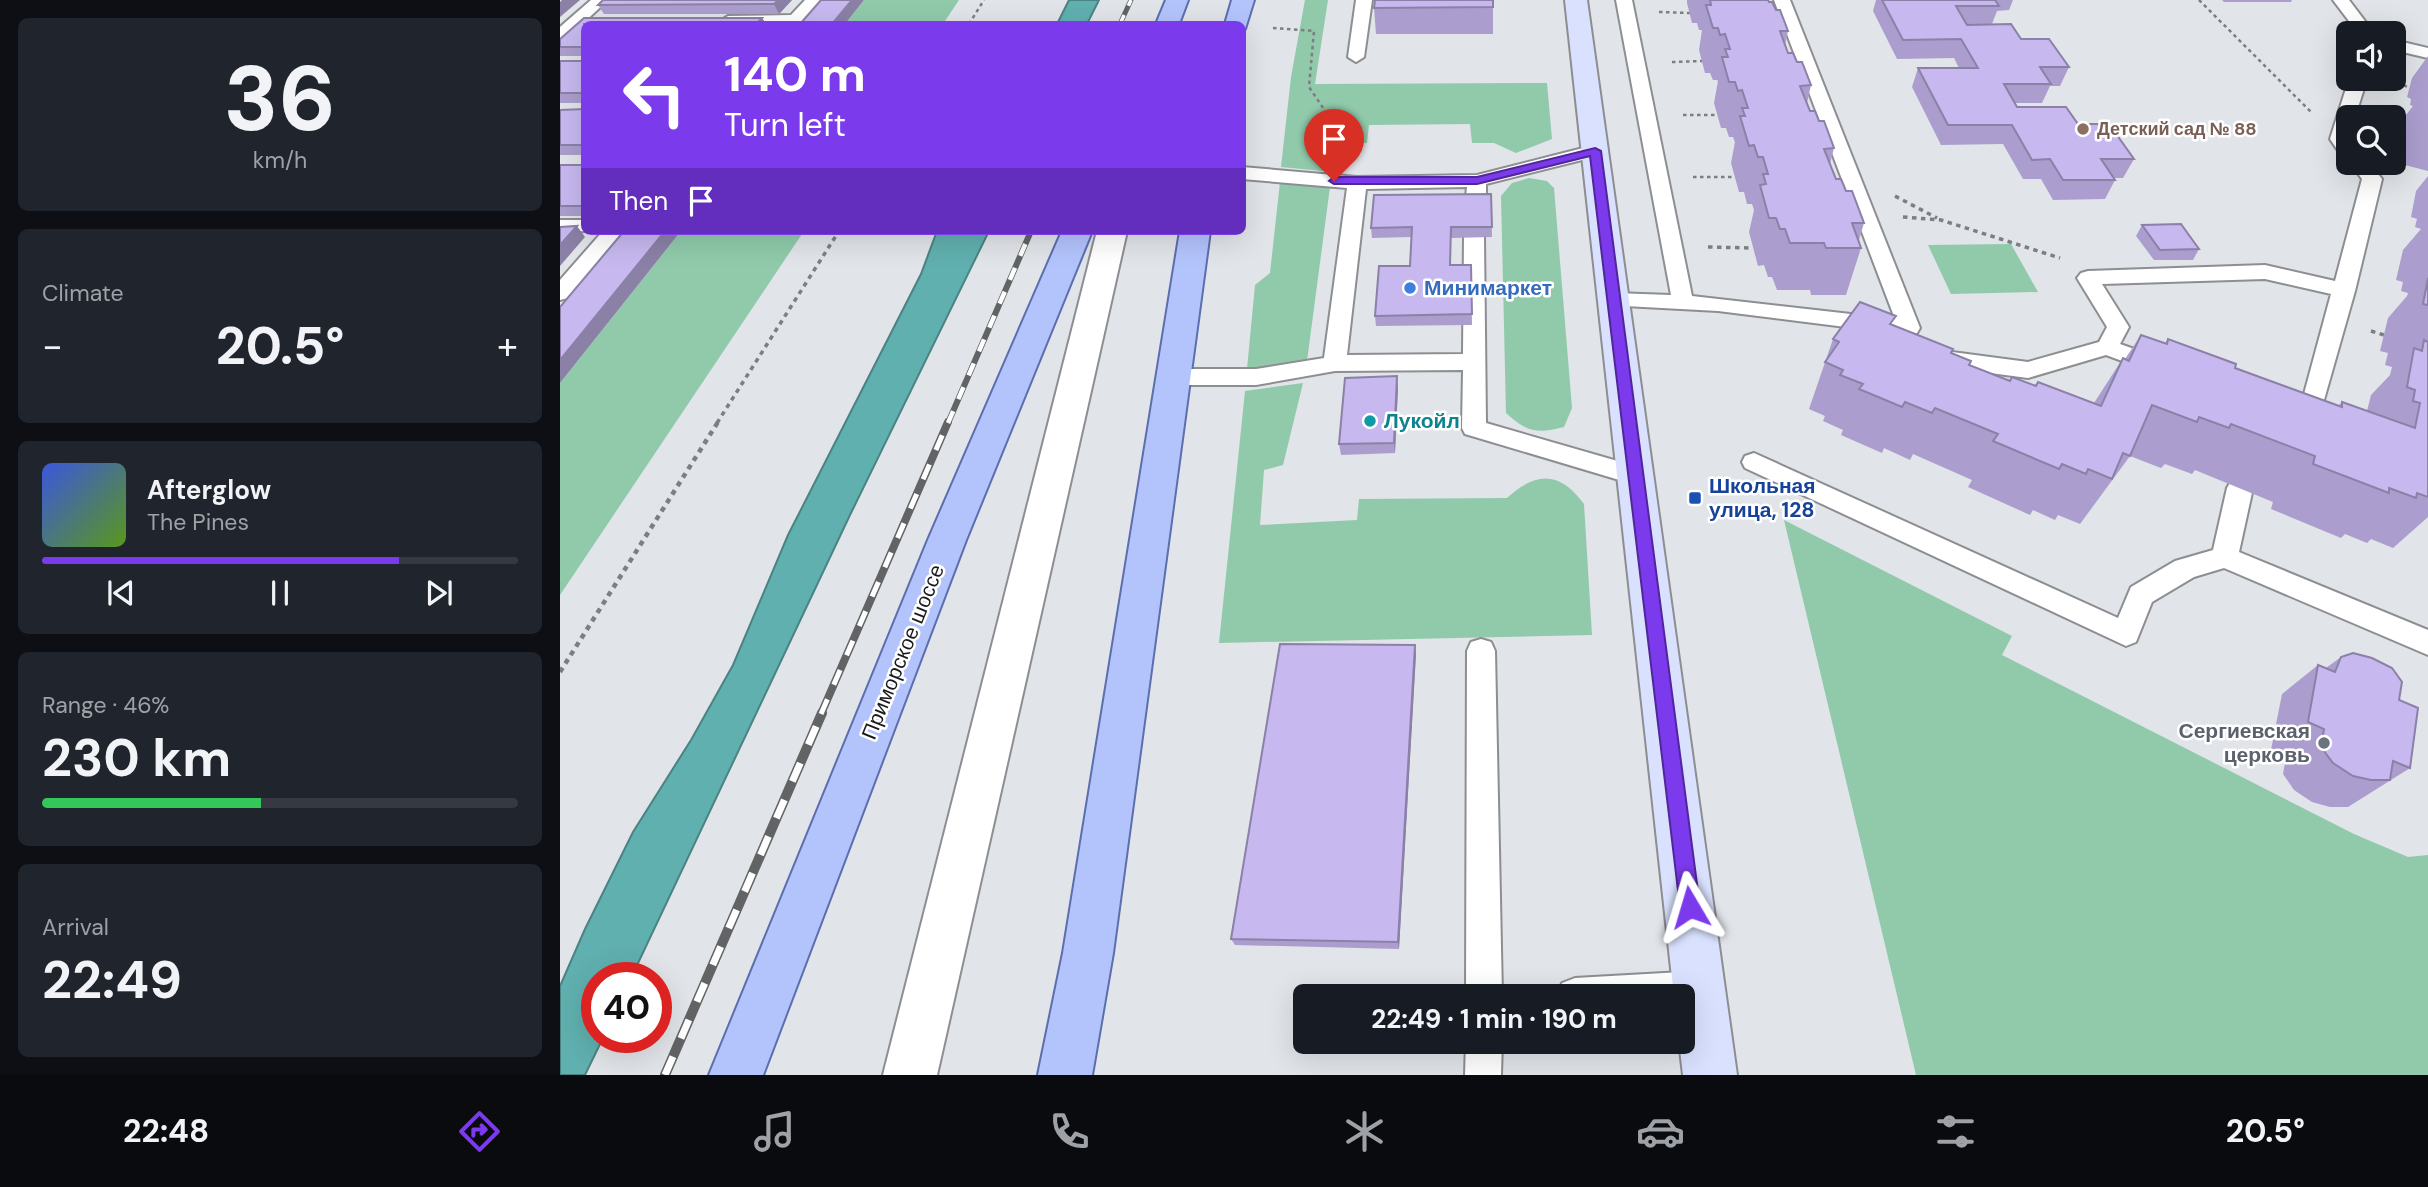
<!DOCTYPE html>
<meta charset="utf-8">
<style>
body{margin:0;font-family:"DM Sans",sans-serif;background:#20242c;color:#f1f3f6;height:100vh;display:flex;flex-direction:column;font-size:26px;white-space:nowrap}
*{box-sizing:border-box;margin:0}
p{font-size:23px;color:#9ea1a6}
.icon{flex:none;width:38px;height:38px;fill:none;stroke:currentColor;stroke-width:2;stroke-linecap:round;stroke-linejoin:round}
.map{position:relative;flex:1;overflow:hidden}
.details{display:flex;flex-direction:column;gap:18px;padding:18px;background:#0d0f14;width:560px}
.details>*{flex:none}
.guide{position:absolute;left:21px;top:21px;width:665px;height:214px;border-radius:10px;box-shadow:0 7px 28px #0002;background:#7c3aed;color:#fff;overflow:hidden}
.controls{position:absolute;left:1776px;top:21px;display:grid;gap:14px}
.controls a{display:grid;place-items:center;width:70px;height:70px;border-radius:10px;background:#171b24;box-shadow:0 7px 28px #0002;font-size:35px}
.speed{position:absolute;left:21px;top:962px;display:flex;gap:14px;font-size:35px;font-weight:700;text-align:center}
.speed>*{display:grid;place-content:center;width:91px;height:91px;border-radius:50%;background:#171b24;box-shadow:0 7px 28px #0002;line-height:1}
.speed .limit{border:10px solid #d22;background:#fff;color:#111}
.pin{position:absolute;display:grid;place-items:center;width:60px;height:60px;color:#fff;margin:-72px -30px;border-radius:50% 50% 50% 0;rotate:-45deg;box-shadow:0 0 7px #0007}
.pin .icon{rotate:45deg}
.me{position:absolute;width:77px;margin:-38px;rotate:353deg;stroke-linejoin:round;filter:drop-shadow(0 0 5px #0008)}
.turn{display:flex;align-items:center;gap:24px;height:147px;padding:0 28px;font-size:32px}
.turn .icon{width:91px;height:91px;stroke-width:2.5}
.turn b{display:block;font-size:49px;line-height:60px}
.then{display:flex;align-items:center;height:66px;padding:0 28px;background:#0003;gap:14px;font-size:26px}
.big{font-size:52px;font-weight:700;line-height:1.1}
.details .widget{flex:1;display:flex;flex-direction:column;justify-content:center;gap:10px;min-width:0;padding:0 24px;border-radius:10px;background:#20242c}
.details .dial{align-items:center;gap:0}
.dial b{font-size:91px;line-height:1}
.song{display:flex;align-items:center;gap:21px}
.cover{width:84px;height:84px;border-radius:10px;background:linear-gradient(135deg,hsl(230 70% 55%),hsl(90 70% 35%))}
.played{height:7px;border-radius:4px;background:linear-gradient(90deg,#7c3aed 75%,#363941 75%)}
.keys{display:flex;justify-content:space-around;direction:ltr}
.heat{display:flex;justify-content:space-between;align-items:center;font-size:38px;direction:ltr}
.charge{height:10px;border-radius:5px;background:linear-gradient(90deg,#34c759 46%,#363941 0)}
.trip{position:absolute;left:733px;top:984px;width:402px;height:70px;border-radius:10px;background:#171b24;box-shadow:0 7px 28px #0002;font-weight:700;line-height:70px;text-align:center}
.menu{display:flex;height:112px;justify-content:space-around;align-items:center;background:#090b0e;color:#9ea1a6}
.menu .icon{width:49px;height:49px}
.menu .active{color:#7c3aed}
.menu b{font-size:32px;color:#f1f3f6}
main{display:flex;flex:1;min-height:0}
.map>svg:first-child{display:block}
</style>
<main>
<section class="details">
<div class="widget dial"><b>36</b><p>km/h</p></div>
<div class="widget"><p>Climate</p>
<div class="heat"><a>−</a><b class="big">20.5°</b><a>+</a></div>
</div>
<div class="widget">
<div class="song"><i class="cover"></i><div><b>Afterglow</b><p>The Pines</p></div></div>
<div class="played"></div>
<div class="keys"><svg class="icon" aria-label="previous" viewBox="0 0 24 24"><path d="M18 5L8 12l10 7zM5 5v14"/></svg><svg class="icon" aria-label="pause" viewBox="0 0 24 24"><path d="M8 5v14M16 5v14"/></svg><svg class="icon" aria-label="next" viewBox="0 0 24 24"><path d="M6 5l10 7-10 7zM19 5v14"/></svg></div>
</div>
<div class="widget"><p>Range · 46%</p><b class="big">230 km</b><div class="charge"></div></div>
<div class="widget"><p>Arrival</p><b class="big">22:49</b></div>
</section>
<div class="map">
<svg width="1868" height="1075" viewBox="0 0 1868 1075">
<rect width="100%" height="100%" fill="#e1e4e8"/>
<path fill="#90caab" d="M304,0H399L383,24H285Z
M745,0H768L755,84L987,83L992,139L956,153L934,143H912L910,124L809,125L807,143L776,144L772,172L721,167L731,77Z
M969,178L987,181L994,188L1012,408L1004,427C977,434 967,432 946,413L941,196L952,183Z
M720,182L770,187L747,361L687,369L695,285L710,273Z
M121,231H244L0,595V383Z
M1451,244L1478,292L1391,294L1368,245Z
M743,383L723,465L704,470L700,525L797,520L799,499L947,498C976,471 1000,471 1024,504L1032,635L659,643L685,391Z
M1224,520L1452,636L1442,655L1794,834L1848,857L1868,855V1075H1356Z"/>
<path fill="#60b0af" stroke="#4b8383" stroke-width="2" d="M509,0H539L527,24H497Z
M377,231H429L290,515L71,978H37V1038H43L25,1075H0V986L25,929L73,832L131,740L173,665L228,535L361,274Z"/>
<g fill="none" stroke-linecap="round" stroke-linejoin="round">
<g stroke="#8c8e92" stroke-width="4">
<path id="lane" d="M31,0H48L6,39L0,41V27Z
M245,0H261L240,24H163L160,21L168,16L231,15Z
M796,0H812L804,57L796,62L788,57Z
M1056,0H1072L1132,296L1335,319L1214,0H1230L1360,328L1357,333L1349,335L1158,311L1046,305L1043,300L1046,295L1054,293L1111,295Z
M1773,0H1789L1814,33H1798Z
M1834,40L1868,48V58L1834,50Z
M1789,79H1807L1795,117H1788V157L1781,155L1770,139Z
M1035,145L1044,151L1042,155L926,184V197L916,203L906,197L907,187L806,189L787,355L903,354L904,237L907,233H921L924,237L926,423L1085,469L1089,476L1085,483L1076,485L905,434L902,428L903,370L775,371L696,385H614L606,383L602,377L606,371L614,369H696L764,358L787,188L682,179V167L797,177L917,175Z
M1790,163H1809L1822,179L1795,291L1762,407L1721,412L1713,410L1709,404L1713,398L1744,394L1771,294L1705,279L1542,284L1569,327L1560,344L1608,361L1611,367L1608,373L1600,375L1546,355L1468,378L1377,366L1369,363L1366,358L1369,353L1377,350L1468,362L1539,342L1547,327L1517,278L1521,273L1528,271L1705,265L1775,281L1802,179Z
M0,220H24V231H28L0,232Z
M43,231H64L8,298L0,300V280Z
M1194,453L1558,618L1571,587L1615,561L1653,550L1667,488L1671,481L1680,478L1689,481L1693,488L1679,552L1868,630V655L1664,568L1634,577L1592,602L1576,642L1566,646L1185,468L1182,462L1185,456Z
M921,639L931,642L935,651L942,996H906L907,651L911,642Z
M1140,971L1152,977L1158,989L1152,1001L1140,1007L1124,1008V996H997L1002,983L1015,978Z
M906,1041H942L941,1075H905Z"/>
</g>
<g stroke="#8c8e92" stroke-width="4">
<path id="street" d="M537,231H567L377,1075H323Z"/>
</g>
<g stroke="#8c8e92" stroke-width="4">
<path id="secondary" d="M1005,0H1027L1177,1075H1123L1119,1041H1124V996H1114Z"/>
</g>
<g stroke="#5c6ead" stroke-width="4">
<path id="primary" d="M606,0H628L619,24H596Z
M672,0H694L685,29L682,30V24H665Z
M502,231H532L406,540L203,1075H149L368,540Z
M620,231H650L553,953L532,1075H478L503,953Z"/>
</g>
<path stroke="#7c7e80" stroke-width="2.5" stroke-dasharray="3.5 3.5" stroke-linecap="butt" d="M1639,0L1752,113
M1099,12L1130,13
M409,24L424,0
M713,28L754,31L749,87L792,151
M1112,62L1142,61
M1830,82L1849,87
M1123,115H1157
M1133,177H1174"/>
<path stroke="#7c7e80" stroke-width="3.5" stroke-dasharray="4.5 4.5" stroke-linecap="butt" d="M1335,196L1377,218
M1343,217L1381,220L1500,258
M1148,247L1193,248
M1811,331L1824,335
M157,423L279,231"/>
<path stroke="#7c7e80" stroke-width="4.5" stroke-dasharray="5 5" stroke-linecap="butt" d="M0,672L158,422"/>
<use href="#lane" fill="#fff" fill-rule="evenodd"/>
<use href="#street" fill="#fff" fill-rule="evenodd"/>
<use href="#secondary" fill="#d9e1fe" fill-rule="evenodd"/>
<use href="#primary" fill="#b3c4fd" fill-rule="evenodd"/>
<g stroke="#616365" stroke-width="5">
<path id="rail-far3" d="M560,24L571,0"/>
</g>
<g stroke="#616365" stroke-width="6">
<path id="rail-far2" d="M388,423L471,231"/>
</g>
<g stroke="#616365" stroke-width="8">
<path id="rail-far1" d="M261,714L388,422"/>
</g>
<g stroke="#616365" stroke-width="10">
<path id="rail" d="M105,1075L262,713"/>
</g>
<use href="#rail-far3" stroke="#fff" stroke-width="3.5" stroke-dasharray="10" stroke-linecap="butt"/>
<use href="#rail-far2" stroke="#fff" stroke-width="4.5" stroke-dasharray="13" stroke-linecap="butt"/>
<use href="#rail-far1" stroke="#fff" stroke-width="5" stroke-dasharray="16" stroke-linecap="butt"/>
<use href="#rail" stroke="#fff" stroke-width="7" stroke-dasharray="20" stroke-linecap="butt"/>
</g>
<path fill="#ab9ece" d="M43,0H232L219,14H44L38,5Z
M933,0V34H816L814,8Z
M1127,0H1208L1216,10L1228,31L1225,45L1228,53L1237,62L1251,85L1247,103L1250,111L1259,121L1274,148L1270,164L1276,179L1286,191L1304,223L1299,240L1301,248L1286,295H1251L1250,290H1217L1212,277H1208L1204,265L1198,266L1189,232L1194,210L1192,204H1187L1184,192H1179L1171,163L1175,142L1173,137H1169L1166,128H1161L1154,103L1158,81L1157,80H1153L1150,73H1145L1139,50L1142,30H1139L1137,23H1132L1127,3Z
M1316,0H1453L1449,10L1437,11L1432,24L1461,39L1509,67L1500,86H1490L1482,103H1455L1457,107L1518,124L1574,159L1563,178H1554L1555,180L1545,199L1493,200L1481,179H1463L1443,144L1381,145L1352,87L1358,68H1399L1394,58L1337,59L1313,11Z
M1662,0H1732L1731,2H1664Z
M24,18H202L206,24H24V56H0V39Z
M1868,56V171L1841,164L1844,156L1838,154L1839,148L1834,147L1839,124L1853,106L1850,105L1851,99L1847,97L1852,78Z
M0,61H24V103H0Z
M24,109V155H0V110Z
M0,165H24V216H0Z
M1868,176V517L1833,548L1811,539L1807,543L1785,534L1781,538L1711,509L1713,502L1635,470L1632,474L1605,464L1601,468L1570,456L1520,524L1498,515L1495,520L1473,510L1470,515L1408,487L1412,480L1353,454L1350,460L1324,448L1322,453L1281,435L1283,430L1263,421L1265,416L1249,409L1273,339L1332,325L1391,354L1409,365L1449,381L1475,386L1534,403L1563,358L1565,359L1581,335L1605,343L1608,339L1675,368L1778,406L1782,402L1807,411L1811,395L1830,375L1832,367L1825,365L1828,353L1820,351L1828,318L1847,296L1848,293L1841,291L1843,282L1836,280L1843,250L1861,229L1855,227L1857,219L1851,217L1856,191Z
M931,194L932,237L891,238V265H911L912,325L816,326L815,316L850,266L851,237L812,238L811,228Z
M1582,225L1639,249L1633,260H1594L1576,236Z
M838,387L835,453L781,455L779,444Z
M855,645L856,654L839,949L675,945L671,939Z
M1781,657L1839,700L1850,768L1788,807H1770L1752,802L1734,790L1723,774L1726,757L1711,750L1722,694L1758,665L1766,668Z"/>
<path fill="#8b81a7" d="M2,0H20L0,17V2Z
M218,0H232L219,14L214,4Z
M292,0H304L285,24H272Z
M202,18L206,24H196Z
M17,226L25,237L0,266V245Z
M105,231H121L0,383V360Z
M837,376L838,387L835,453L834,443Z
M855,645L856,654L839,949L838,942Z"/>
<path fill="#c7b8ef" stroke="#8b81a7" stroke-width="2" d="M43,0H218L214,4L38,5Z
M261,0H292L272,24H240Z
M815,0H933V7L814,8Z
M1150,0H1208L1209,2H1212L1216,10H1220L1228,31H1220L1228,53H1233L1237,62H1242L1251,85L1240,86L1250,111H1255L1259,121H1264L1274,148L1264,149L1276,179H1281L1286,191H1292L1304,223H1292L1301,248H1266L1264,243H1230L1225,229H1220L1216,218H1209L1200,185L1206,184L1203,174H1208L1203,157H1198L1194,145L1189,146L1180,116H1185L1182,108H1188L1182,90L1178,91L1175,82H1169L1162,57H1168L1165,49H1170L1165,34L1160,35L1158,28H1153L1146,5H1151Z
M1322,0H1435L1439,6H1396L1407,25L1451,24L1461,39H1489L1509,67H1480L1491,84H1444L1457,107H1506L1518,124H1549L1574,159H1541L1555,180H1503L1490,159L1472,160L1452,125H1388L1358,68H1418L1401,39L1343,40Z
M24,18H202L196,24H24V47H0V39Z
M0,61H24V93H0Z
M24,109V145H0V110Z
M0,165H24V206H0Z
M931,194L932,227H891L890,265H911L912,314L815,316L819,266H850L852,227L811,228L814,195Z
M1621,224L1639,249L1600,250L1582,225Z
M17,226L0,245V227Z
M64,231H105L0,360V307Z
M1868,278V305L1863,304Z
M1300,302L1336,316L1330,324L1393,349L1391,353L1411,361L1409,365L1450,381L1452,377L1476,386L1478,382L1541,406L1563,358L1569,361L1581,335L1607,344L1608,339L1676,364L1675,368L1782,407V402L1855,428L1860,403L1853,401L1855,390L1847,387L1854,348L1862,351L1864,340L1868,342V497L1857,493L1856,498L1829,488V493L1753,464L1755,456L1671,424L1669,428L1639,417L1637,422L1592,405L1570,456L1563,453L1552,479L1528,469L1526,474L1502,464L1499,469L1433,441L1438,434L1375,408L1372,413L1345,402L1342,407L1299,389L1303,384L1280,375L1283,370L1265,362L1279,342L1273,339Z
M837,376L834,443L779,444L785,378Z
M720,644L855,645L838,942L671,939Z
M1793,653L1812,658L1832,668L1842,682L1839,700L1858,708L1850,768L1833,761L1830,780H1811L1793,776L1773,763L1761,747L1764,729L1748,722L1758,665L1775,672L1781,657Z"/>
<path fill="#7c3aed" stroke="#51269a" stroke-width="2" d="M1035,148L1041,151L1140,907L1137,915L1130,918L1123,915L1120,907L1030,156L917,184H774L769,181L774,177H917Z"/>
<circle fill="#8d6e63" stroke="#fff" stroke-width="2.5" cx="1523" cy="129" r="7"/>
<circle fill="#3f7fe0" stroke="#fff" stroke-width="2.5" cx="850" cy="288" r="7"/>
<circle fill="#0f9aa8" stroke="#fff" stroke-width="2.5" cx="810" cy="421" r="7"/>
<rect fill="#1a4fb4" stroke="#fff" stroke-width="2.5" x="1128" y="491" width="14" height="14" rx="3.5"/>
<circle fill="#6b7280" stroke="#fff" stroke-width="2.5" cx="1764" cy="743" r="7"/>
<g text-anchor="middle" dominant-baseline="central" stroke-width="5" stroke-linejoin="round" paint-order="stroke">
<g font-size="18" font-weight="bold" fill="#785e54" stroke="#fff" text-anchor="start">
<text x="1537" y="129">Детский сад № 88</text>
</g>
<g font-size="21" font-weight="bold" fill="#366cbe" stroke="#fff" text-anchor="start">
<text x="864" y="288">Минимаркет</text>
</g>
<g font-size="21" font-weight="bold" fill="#0d838f" stroke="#fff" text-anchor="start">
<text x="824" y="421">Лукойл</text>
</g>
<g font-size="21" font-weight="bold" fill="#164399" stroke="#fff" text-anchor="start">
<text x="1149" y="486">Школьная<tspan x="1149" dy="24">улица, 128</tspan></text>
</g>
<g font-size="21" fill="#191a1b" stroke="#fff">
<text transform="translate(343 652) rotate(-68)">Приморское шоссе</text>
</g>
<g font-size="21" font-weight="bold" fill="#5b616d" stroke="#fff" text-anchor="end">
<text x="1750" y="731">Сергиевская<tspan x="1750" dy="24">церковь</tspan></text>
</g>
</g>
</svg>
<div class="controls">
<a><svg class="icon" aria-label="sound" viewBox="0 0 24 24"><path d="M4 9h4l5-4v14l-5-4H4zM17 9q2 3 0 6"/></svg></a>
<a><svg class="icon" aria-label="search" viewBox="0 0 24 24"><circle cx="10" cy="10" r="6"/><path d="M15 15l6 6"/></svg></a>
</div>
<div class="speed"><div class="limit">40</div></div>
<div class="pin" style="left:774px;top:181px;background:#d93025"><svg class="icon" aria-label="arrive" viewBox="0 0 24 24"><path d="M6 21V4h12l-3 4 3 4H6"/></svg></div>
<svg class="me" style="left:1130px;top:907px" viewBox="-20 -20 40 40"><path d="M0-17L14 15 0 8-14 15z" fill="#7c3aed" stroke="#fff" stroke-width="4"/></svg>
<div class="trip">22:49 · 1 min · 190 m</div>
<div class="guide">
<div class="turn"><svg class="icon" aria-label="left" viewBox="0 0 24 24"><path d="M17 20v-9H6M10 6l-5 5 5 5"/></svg><div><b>140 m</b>Turn left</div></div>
<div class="then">Then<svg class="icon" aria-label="arrive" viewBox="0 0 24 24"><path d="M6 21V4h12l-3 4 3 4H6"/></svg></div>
</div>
</div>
</main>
<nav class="menu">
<b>22:48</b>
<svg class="icon active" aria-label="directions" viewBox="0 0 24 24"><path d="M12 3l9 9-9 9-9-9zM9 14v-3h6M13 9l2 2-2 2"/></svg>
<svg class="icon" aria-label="music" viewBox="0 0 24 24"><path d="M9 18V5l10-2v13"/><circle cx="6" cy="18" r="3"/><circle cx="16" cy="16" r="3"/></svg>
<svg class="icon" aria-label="phone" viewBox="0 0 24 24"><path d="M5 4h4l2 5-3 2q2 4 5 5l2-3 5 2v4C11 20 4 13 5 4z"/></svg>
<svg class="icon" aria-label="climate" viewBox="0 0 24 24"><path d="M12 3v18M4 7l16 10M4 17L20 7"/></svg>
<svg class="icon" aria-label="car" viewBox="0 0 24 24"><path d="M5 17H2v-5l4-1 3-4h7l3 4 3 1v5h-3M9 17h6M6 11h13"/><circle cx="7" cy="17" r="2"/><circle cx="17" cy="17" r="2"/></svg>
<svg class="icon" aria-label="filters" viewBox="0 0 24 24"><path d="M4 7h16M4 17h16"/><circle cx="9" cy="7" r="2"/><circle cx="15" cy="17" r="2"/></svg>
<b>20.5°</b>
</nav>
